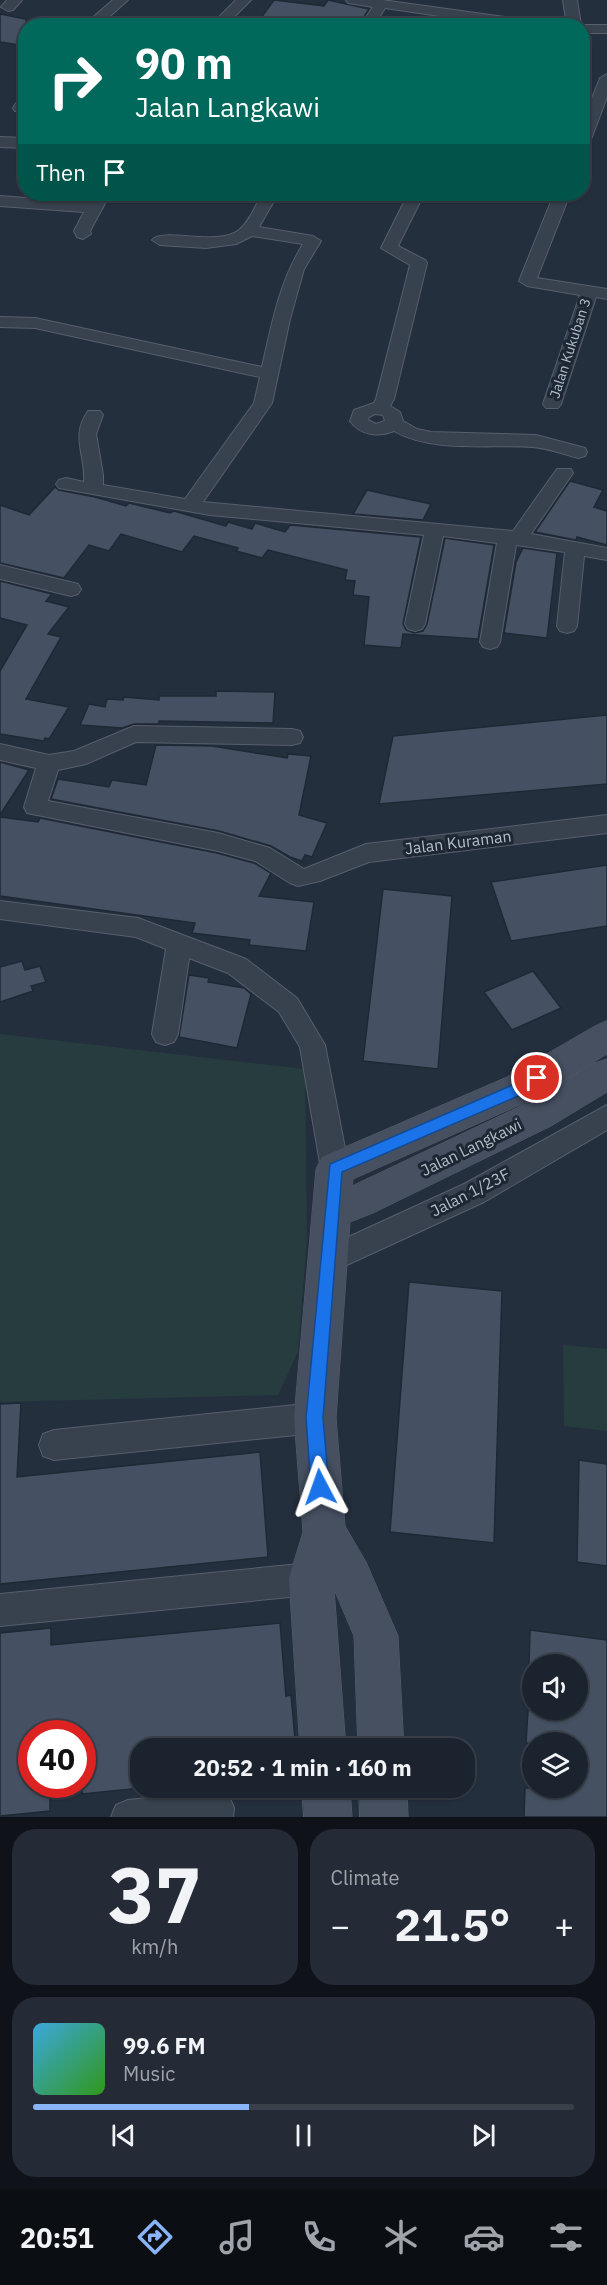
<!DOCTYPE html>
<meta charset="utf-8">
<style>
body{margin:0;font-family:"IBM Plex Sans",sans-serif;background:#242b36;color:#f1f3f6;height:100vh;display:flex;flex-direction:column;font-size:22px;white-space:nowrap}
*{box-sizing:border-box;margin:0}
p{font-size:20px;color:#a0a4aa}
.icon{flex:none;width:33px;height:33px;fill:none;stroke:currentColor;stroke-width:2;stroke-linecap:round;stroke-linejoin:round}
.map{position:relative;height:1817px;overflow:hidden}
.drawer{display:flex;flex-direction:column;gap:12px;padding:12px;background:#0f1319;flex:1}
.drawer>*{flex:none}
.top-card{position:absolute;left:18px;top:18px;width:572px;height:183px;border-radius:24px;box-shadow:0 2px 4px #0004,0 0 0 2px #39404a;background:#00695c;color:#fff;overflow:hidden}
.buttons{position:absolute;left:522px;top:1654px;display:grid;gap:12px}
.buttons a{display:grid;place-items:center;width:66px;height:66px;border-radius:50%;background:#1b232e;box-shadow:0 2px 4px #0004,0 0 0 2px #39404a;font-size:30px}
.speed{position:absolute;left:18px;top:1720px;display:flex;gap:12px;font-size:30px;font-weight:700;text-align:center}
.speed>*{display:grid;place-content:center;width:78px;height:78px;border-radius:50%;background:#1b232e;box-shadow:0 2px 4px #0004,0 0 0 2px #39404a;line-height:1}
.speed .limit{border:9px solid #d22;background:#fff;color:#111}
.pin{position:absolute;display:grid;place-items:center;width:51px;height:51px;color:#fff;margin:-26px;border:3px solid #fff;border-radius:50%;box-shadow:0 2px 6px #0007}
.me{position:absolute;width:66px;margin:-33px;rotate:356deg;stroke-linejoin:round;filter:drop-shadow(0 0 4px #0008)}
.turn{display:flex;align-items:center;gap:21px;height:126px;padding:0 18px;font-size:27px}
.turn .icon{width:78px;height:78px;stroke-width:2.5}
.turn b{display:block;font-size:42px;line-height:51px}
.then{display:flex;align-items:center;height:57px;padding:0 18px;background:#0003;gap:12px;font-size:22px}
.big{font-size:45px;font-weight:700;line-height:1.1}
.drawer .card{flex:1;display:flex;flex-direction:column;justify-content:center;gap:9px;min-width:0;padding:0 21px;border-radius:24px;background:#242b36}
.drawer .dial{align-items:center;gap:0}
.dial b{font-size:78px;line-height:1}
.song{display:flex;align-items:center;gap:18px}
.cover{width:72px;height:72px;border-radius:9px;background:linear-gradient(135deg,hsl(200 70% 55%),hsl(110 70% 35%))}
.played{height:6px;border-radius:3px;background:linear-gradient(90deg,#8ab4f8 40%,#39404a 40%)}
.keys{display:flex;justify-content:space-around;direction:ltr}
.heat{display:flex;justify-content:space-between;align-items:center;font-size:33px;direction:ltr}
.drawer .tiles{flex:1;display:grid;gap:12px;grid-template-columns:1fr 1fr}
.card:last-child{grid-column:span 2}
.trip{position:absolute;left:130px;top:1738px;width:345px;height:60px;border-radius:24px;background:#1b232e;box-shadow:0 2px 4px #0004,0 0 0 2px #39404a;font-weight:700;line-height:60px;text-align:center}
.menu{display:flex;height:96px;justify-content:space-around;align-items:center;background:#0b0e12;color:#a0a4aa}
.menu .icon{width:42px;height:42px}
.menu .selected{color:#8ab4f8}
.menu b{font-size:27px;color:#f1f3f6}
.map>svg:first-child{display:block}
</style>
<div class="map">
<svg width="607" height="1817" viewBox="0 0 607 1817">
<rect width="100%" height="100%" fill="#242f3e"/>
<path fill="#263c3f" d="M0,1034L305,1069L307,1238L298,1352L278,1395L0,1402Z
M563,1345L607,1349V1431L564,1426Z"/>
<path fill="#455162" stroke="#1f2835" stroke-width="1.5" d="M274,0L324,6L328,0L369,9L358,26H255Z
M0,14L26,19V46L0,42Z
M570,481L603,490L594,507L607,511V545L577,537L576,540L535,532Z
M55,487L59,490L95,497L126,506L129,503L170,513L174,511L226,526L228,522L252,529L255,523L285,532L290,525L421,537L403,624L406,630L414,633L423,631L427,624L445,538L494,545L478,639L403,634L401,648L364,645L369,597L353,595L355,581L345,580L347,570L268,550L262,558L236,551L238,548L194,536L182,552L121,534L109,551L89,545L64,578L0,563V505L29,515Z
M367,490L389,495L431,504L423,520L353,514Z
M523,548L557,553L547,638L504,633L516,562Z
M0,581L52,594L46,601L69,607L48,634L61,637L26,699L69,707L49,739L45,738L44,741L0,734V671L27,625L0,618Z
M216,691L275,692L273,723L159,721V724H134L122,728L80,725L89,704L105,707L107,699L123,700L124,697L159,700V696H216Z
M607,715V784L379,804L393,736Z
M156,745L212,746L287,758L288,754L311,756L299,815L327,823L312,857L305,855L302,861L290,857L271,846L219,831L51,799L58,779L109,787L112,780L146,785Z
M0,762L29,770L0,815Z
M0,817L38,822L40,818L217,853L254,863L271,873L259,896L314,902L306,951L249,945L250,940L192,933L195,923L0,896Z
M607,865V926L511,941L491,882Z
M383,889L452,896L438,1069L363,1061Z
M22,961L25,970L40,966L46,982L31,986L33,991L0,1002V967Z
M533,971L561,1008L512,1030L484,992Z
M189,975L209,978L208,982L244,988L251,994L237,1048L179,1037Z
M409,1282L502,1291L494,1543L390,1532Z
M21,1403L17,1477L260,1452L268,1557L0,1584V1404Z
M579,1460L607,1464V1566L577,1562Z
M280,1623L286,1696L291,1695L296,1749H141V1788L82,1794V1734H32V1785H50V1811L0,1816V1633L51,1628V1645Z
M530,1630L607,1640V1817H524L525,1788H578V1743H526L528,1710H578V1665H529Z"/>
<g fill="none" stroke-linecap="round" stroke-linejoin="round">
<g stroke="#565f6c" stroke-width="2">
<path id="street" d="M7,0H22L13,10L8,11L1,7Z
M113,0H128L99,26H83Z
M236,0H251L225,26H210Z
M346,0H382L541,22L548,26H508L385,8L374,26H360L373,7L348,3Z
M563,0H577L581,25H607V33H582V26H567Z
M607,74V97L590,142L582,147V123L600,78Z
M26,97V111H15L13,108C16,103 19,98 26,97Z
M0,137L26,138V148L0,147Z
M95,194H107L109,196L90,231L91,234L83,239L77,237L74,231L84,212L0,206V196L89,203Z
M262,194H278L259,227L313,236L321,241L304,269L290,319L272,403L203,502L513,531L557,469H571L573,473L531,534L607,548V560L584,556L577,626L574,631L567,633L560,631L557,626L565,552L516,545L500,642L497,647L490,649L483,647L480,642L497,543L443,536L425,624L422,629L415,631L408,629L405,624L424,535L210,515L59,488L56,484L59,480L66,478L84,482C86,455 70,437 88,411H100L103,415L96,434L103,475V485L185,499L254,403L260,377L35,328L0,327V317L35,318L262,367C272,323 279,283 303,244L252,236L236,244L206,248L160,245L152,240C162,227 218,247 239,230C250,221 255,206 262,194Z
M408,194H424L398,246L425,260L427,263L394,399L390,406L400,412L403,421L417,429L431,432L536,435L585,448L587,452L585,456L578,458C563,454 548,448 532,447C490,444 432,453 394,431C378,437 361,436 350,421L354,410L374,403L376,399L410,265L381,248ZM375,414L383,415L385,421L376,424L368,420L369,417Z
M554,194H570L537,278L607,289V299L596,297L561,404L558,408H546L543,404L580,295L527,286L519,281Z
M0,565L78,584L81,589L78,594L71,596L0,579Z
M134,726L292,729L300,731L303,737L300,743L292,745L136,742L86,764L58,770L48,801L218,833L270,848L304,869L366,844L607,815V833L369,862L320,881L298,886L290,883L255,861L218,851L27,813L24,807L36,768L0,760V744L49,755L74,751Z
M0,901L138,918L246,959L297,998L325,1045L349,1169L345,1177L335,1181L325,1177L321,1169L300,1047L279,1012L228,973L189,958L178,1034L174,1042L165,1045L156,1042L152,1034L166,949L136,937L0,919Z
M607,1105V1130L484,1202L338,1269L328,1273L318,1269L314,1260L318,1251L464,1184Z
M315,1403L326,1408L330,1418L326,1428L315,1433L54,1460L43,1456L39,1445L43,1434L54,1430Z
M320,1562L331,1567L336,1578L331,1589L320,1594L0,1626V1594Z
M217,1791L229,1796L234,1808L233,1817H111L116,1805L128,1800Z"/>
</g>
<g stroke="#565f6c" stroke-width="1">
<path id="secondary" d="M607,1021V1054L533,1099L353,1179L352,1186L525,1104L594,1063L607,1059V1092L551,1126L373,1213L350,1222L336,1418L345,1526L366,1562L398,1636L404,1749H358L354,1636L334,1589L346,1749H300L289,1578L303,1532L294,1418L316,1169L322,1157L507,1077L595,1026Z
M302,1788H350L352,1817H304Z
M359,1788H407L408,1817H360Z"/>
</g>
<use href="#street" fill="#38414e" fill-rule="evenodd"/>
<use href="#secondary" fill="#465061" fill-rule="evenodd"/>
</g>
<path fill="#1a73e8" stroke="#114b97" stroke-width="1.5" d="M537,1071L542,1073L545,1078L542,1082L525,1093L342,1172L323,1418L329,1487L326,1493L320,1496L314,1493L311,1487L306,1418L330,1164L515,1084Z"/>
<g text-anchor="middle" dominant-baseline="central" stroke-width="6" stroke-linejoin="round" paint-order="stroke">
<g font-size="14" fill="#b4bcc9" stroke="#1d2633">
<text transform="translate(570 348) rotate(-72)">Jalan Kukuban 3</text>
</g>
<g font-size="16" fill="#b4bcc9" stroke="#1d2633">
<text transform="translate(458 842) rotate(-7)">Jalan Kuraman</text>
<text transform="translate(471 1147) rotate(-26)">Jalan Langkawi</text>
<text transform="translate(470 1192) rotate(-27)">Jalan 1/23F</text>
</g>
</g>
</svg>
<div class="buttons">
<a><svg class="icon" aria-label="sound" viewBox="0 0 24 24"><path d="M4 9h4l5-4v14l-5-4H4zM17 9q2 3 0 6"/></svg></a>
<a><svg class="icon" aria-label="layers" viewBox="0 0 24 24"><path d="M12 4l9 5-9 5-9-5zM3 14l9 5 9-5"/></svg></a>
</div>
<div class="speed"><div class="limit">40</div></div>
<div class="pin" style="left:537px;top:1078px;background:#d93025"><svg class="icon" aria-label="arrive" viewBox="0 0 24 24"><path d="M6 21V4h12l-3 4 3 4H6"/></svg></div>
<svg class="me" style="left:320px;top:1487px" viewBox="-20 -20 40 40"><path d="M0-17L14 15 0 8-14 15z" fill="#1a73e8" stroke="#fff" stroke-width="4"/></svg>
<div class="trip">20:52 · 1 min · 160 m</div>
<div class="top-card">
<div class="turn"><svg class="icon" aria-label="right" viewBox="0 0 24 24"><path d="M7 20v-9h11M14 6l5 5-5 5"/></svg><div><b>90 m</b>Jalan Langkawi</div></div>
<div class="then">Then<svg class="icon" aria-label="arrive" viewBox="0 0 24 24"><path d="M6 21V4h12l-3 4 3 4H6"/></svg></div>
</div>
</div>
<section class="drawer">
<div class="tiles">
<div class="card dial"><b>37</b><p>km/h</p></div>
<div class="card"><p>Climate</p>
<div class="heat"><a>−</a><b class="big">21.5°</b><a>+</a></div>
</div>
<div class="card">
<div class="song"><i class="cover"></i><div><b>99.6 FM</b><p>Music</p></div></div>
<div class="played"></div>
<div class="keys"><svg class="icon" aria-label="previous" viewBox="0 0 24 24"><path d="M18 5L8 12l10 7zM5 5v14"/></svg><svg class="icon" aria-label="pause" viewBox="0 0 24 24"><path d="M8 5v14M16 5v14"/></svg><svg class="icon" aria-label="next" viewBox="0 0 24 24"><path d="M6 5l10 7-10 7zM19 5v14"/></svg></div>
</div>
</div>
</section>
<nav class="menu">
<b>20:51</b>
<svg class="icon selected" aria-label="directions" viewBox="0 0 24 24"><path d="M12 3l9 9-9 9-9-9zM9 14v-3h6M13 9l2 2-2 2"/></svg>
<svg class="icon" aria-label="music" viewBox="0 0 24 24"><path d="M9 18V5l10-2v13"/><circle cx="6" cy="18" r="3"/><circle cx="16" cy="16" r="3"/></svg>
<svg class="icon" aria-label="phone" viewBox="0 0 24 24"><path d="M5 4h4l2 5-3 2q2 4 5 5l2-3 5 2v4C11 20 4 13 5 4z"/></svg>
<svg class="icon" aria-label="climate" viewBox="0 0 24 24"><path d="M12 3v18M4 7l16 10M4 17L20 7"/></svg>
<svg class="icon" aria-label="car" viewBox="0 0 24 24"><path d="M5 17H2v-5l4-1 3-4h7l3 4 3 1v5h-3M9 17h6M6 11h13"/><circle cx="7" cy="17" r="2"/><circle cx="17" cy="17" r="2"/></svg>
<svg class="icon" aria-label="filters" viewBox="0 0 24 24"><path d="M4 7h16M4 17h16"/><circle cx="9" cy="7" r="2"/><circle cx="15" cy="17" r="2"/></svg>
</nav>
